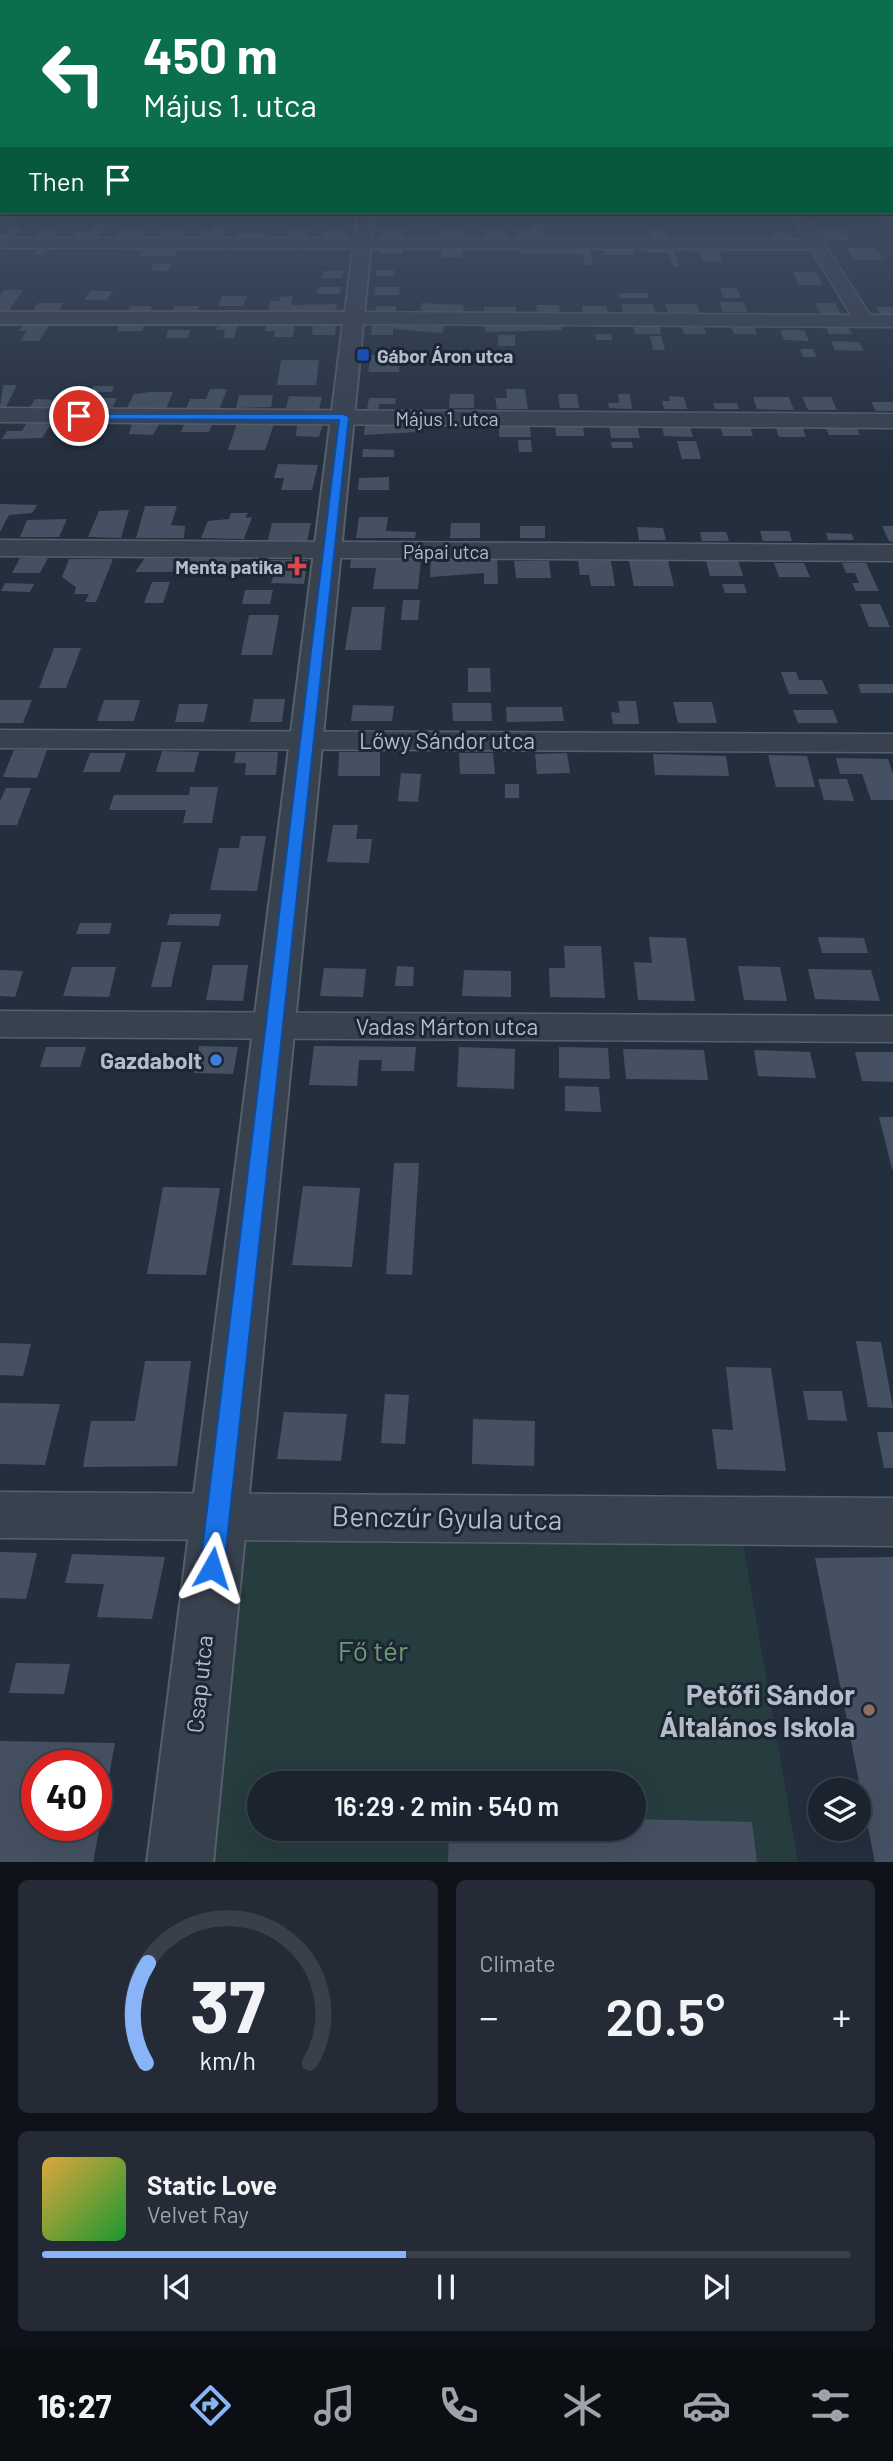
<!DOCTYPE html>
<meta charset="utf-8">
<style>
body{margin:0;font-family:Barlow,sans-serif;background:#242b36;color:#f1f3f6;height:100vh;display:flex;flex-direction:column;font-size:26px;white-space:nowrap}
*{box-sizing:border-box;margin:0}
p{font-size:23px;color:#a0a4aa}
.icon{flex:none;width:38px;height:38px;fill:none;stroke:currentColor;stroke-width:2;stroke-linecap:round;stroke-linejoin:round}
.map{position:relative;height:1862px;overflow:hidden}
.side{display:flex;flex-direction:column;gap:18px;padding:18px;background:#0f1319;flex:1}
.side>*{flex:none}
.banner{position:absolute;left:0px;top:0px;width:894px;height:214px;box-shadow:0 7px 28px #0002,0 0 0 2px #39404a;background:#0b6e4f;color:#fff;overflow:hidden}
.controls{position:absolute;left:808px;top:1778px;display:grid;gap:14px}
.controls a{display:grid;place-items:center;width:63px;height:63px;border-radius:50%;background:#1b232e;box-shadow:0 7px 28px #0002,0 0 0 2px #39404a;font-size:35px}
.speed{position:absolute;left:21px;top:1750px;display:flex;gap:14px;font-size:35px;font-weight:700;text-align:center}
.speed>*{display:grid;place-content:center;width:91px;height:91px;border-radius:50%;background:#1b232e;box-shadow:0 7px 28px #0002,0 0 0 2px #39404a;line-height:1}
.speed .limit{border:10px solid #d22;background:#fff;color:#111}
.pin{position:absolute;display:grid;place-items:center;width:60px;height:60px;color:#fff;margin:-30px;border:4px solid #fff;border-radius:50%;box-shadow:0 2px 7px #0007}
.me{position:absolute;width:77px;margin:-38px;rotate:6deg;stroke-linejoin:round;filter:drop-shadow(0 0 5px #0008)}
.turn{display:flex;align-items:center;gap:24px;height:147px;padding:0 28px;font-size:32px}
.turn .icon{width:91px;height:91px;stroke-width:2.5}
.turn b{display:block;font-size:49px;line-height:60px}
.then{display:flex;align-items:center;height:66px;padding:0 28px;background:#0003;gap:14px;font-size:26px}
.big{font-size:52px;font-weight:600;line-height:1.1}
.side .tile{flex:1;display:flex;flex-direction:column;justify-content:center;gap:10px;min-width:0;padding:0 24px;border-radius:10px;background:#242b36}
.side .dial{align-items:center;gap:0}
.dial svg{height:182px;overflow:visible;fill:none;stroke:#39404a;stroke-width:7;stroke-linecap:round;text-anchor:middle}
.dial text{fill:#f1f3f6;stroke:none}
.song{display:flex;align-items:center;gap:21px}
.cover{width:84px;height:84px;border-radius:10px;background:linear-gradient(135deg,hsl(40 70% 55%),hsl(130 70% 35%))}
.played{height:7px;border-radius:4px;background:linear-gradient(90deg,#8ab4f8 45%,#39404a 45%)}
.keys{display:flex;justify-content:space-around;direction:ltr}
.heat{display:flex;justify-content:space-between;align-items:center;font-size:38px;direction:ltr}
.side .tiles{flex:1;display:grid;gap:18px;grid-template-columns:1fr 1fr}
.tile:last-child{grid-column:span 2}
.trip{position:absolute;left:247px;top:1771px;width:399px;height:70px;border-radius:35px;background:#1b232e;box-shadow:0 7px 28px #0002,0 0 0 2px #39404a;font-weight:600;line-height:70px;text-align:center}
.menu{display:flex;height:112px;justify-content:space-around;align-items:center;background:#0b0e12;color:#a0a4aa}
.menu .icon{width:49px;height:49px}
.menu .active{color:#8ab4f8}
.menu b{font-size:32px;color:#f1f3f6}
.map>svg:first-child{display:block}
</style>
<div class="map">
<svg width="893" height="1863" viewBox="0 0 893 1863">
<rect width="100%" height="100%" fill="#242f3e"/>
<path fill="#263c3f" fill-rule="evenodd" d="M218,1515L739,1520L798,1862L180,1863ZM259,1783H634V1829H259Z"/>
<path fill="#455162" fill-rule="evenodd" d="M97,224H106L98,238H72L76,232H92Z
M530,224H542L544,238H516L515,230H531Z
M215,225H226L223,237H200L203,231H213Z
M15,227H23L15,237H0Z
M820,228H843L850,240H827Z
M290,229H308L306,237H287Z
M649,229H664L667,238H651Z
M119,230H147L143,237H115Z
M381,230H403V237H380Z
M441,230H464L465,237H441Z
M484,230H506V238H485Z
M38,231H60L56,237H34Z
M161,231H185L183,237H158Z
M323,231H349L348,237H322Z
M774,232H789L793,238H773L770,234Z
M236,233H265L264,237H235Z
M22,247H50L44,255H33L36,250H20Z
M144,247H179L175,256H139Z
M380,247H403L402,254H379Z
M441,247H462V258L441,257Z
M519,247H589L593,265H585L582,254H520Z
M603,247H632L634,255H604Z
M645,247H673L679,267H673L669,253H647Z
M846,247L875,248L883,260H854Z
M698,248H717L723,261H703Z
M154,264H172L168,271H150Z
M377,270H395L394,276H376Z
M323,271H343L342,278H321Z
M793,272H816L822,285H799Z
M318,287H341L339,294H317Z
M375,287H400L399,295H374Z
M720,288H737L741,298H723Z
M4,290H23L8,312H0V295Z
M90,291H113L107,300H84Z
M619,293H647L648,298H620Z
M222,296H247L243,306H218Z
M293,296L291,305L337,304L336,311L268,312L270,301H279L280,297Z
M719,302H743L748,312H723Z
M38,303H63L58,312H32Z
M421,303L463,305L464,312H421Z
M815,303H835L841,314H821Z
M621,304H653L655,313H623Z
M665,304H697L700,314L668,313Z
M536,305H559L560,313H537Z
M130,306H152L150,312H127Z
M175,306H199L196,312H172Z
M376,306H396V312H375Z
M582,306H606L608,313H583Z
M484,307H516V312H484Z
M875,307H893V314H880Z
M372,323L444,324L443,333L393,329V335H371Z
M24,324H50L39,341H20L27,331H19Z
M120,324H145L142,331H117Z
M218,324H238L234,338H223L225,330H216Z
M267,324H295L293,337H274L275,331H265Z
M313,324H336L335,335H312Z
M485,324H561L562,330L485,332Z
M633,324H659L661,334H635Z
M681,324H703L706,334H684Z
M730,325H753L757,334H734Z
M825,325H847L852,334H829Z
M168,330H190L188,338H166Z
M780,330H804L809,341L784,340Z
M595,334H611L612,340H596Z
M498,335H515V346H498Z
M650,336H661L665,350H653Z
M831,341L859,342L864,351L835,350Z
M800,349H813L817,357H803Z
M371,355H395L394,363H400L399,372H368Z
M281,360H319L316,385H277Z
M3,385H17L6,407H0Z
M94,386H114L112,392H91Z
M210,389H227L220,408H186L190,399H206Z
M506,389H525L528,409H497L495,398H507Z
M150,392H173L166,409L127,408L134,394Z
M450,394H474V408H449Z
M558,394H577L579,408H560Z
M618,394H630L632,409L609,408L608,403H619Z
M239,395H273L271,407L236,408Z
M289,396L322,397L319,409L286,408Z
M669,396L684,397L687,409H664L662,401H670Z
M753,397H789L794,410L757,409Z
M802,397H831L837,410H808Z
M90,398H117L112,408L85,407Z
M369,398H396L395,404H379L378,409H367Z
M35,399L61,400L56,407H30Z
M871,402H893V411H876Z
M713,403H737L739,409H715Z
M53,421L42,438L2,439L7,431H22L27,422Z
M132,422L160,423L153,435L129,434Z
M185,422H213L209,432H181Z
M237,423L274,424L265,450H228Z
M297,423H323L319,437L296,436Z
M365,424H418V432L364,435Z
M609,425L637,426L640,438H611Z
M499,426H530L531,437H499Z
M555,426H583L584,436H556Z
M662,426H690L693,437L664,436Z
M720,426L750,427L753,436H723Z
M775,426H802L806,437H779Z
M825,426H856L860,435H829Z
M518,440H531L532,452H519Z
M677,441H696L701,459H682Z
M611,442H632L633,448H612Z
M363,449L394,450V457H362Z
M278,464L318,465L312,490H281L284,478H274Z
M389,477V490H358L359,478Z
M0,504L37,505L32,513L9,515L0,532Z
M145,506H177L171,525L185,526L184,538H136Z
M129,510L121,538L88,537L99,511Z
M231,513H248L245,518L252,517L244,539L201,538L208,521L229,519Z
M359,517H388L386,531L416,532L415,538H356Z
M67,519L59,537H20L27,520Z
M272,523H311L307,541L268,540Z
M451,523H480V538H450Z
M520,526H545V538H520Z
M882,526H893V542L889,541Z
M637,527L663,528L666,540H639Z
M760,531H789L792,541H763Z
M700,532H726L729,541H702Z
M826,533L852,534L854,540H828Z
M20,558H48L40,573H12Z
M145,558L178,559L172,572H135Z
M351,558L421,559L418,589H373L376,568H350Z
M69,559H113L96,602H85L89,594H74L76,587L62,577Z
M189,559H240L235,576L183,575Z
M431,559L497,560L498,584H484V573L430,577Z
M257,560H308L304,584L271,583L273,577H253Z
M514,561H549L551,578H516Z
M578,561H611L615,586H591L589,575H580Z
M629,561H668L674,586H634Z
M706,561H738L743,576H710Z
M774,563H804L810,577H779Z
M842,563H866L879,591H856L852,583H859L855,573H846Z
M152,582H170L163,603H144Z
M5,583L34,584L30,592L1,591Z
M722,584H744L747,593H725Z
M245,590H273L270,604H242Z
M403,600H420L418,620H401Z
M860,604H880L890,627H869Z
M352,607H385L381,650H345Z
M249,615H279L272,655H241Z
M54,648H81L66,688H39Z
M468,668H490L491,692H468Z
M781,672H796L799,680H822L828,694H789Z
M858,684H893V693H861Z
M254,699H285L282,722H250Z
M0,700H32L23,723H0Z
M104,700H140L134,721H97Z
M618,701H636L639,724H613L611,712L620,713Z
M673,702H712L717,723H678Z
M452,703H491L492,721H453Z
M179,704H208L204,722H175Z
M353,705L394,706L392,721H351Z
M506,707H562L564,721L507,722Z
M793,710H833L838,723H798Z
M14,750H47L37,778L3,777Z
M162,751L199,752L194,772H156Z
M236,752H278L276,775H245L246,763H234Z
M339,752H380V776H338Z
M90,753H126L120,772H83Z
M459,753H493L495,774H460Z
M567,753L570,773L537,774L535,754Z
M653,754L726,756L729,776L655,775Z
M768,755L807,756L815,787H776Z
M836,758L888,759L893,774V800H871L862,774H840Z
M401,773L421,774L418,802L398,801Z
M818,779H847L854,801L824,800Z
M505,784H519V798H505Z
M190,787H218L212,823H183L186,810H109L114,795H189Z
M6,788H31L17,825H0V801Z
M333,825H358L356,839H372L369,863L327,862Z
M241,836H266L257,891L210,890L219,848H239Z
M170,914H221L219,926L167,925Z
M80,923H112L109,934H76Z
M649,937L686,938L695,1001L638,1000L634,962L652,963Z
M818,937L864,938L868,953H822Z
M162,942H181L171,987H151Z
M564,946H601L605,998L550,997L549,968H565Z
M213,965H248L243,1001L206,1000Z
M397,966L414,967L413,986H395Z
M738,966L780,967L787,1001L744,1000Z
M72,967H116L109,997L63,996Z
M324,968L366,969L363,997L320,996Z
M808,969L871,970L880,1001L815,999Z
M0,970L23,971L15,997L0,996Z
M464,970L511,971V997L462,996Z
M199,1046L238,1047L233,1074L194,1073Z
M314,1046L416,1047L414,1071H381L382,1060H359L357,1086L309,1085Z
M46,1047H86L80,1067H40Z
M459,1047L515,1049L514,1089L457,1087Z
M559,1047L608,1048L610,1079L559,1078Z
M623,1049L704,1050L708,1080L626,1079Z
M754,1050L810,1052L816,1078L758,1076Z
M855,1052H893V1082L862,1081Z
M565,1086L599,1087L601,1112L565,1111Z
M879,1117H893V1169H892Z
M394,1163H419L412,1275L386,1274Z
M303,1186L360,1188L352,1267L292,1265Z
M163,1187L220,1188L206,1275L147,1274Z
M856,1341L881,1342L893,1408L868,1407Z
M0,1343L31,1344L23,1376L0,1375Z
M145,1361H191L177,1466L83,1467L91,1421H135Z
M726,1367L771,1368L786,1471L717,1469L712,1429L733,1430Z
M803,1391H842L847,1421L808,1420Z
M385,1394L409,1395L405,1444L381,1443Z
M0,1403L60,1404L45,1465L0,1464Z
M284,1412L347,1414L341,1461L277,1459Z
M473,1419L535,1421L534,1466L472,1464Z
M877,1432H893V1468H884Z
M0,1552L37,1553L26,1599L0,1598Z
M72,1554L165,1557L152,1619L97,1617L104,1584L65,1583Z
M893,1557V1863H875L815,1558Z
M16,1663L70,1664L64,1694L9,1693Z
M0,1741L115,1743L93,1863H0ZM37,1766H96V1825H37Z
M634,1819L752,1822L757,1863H448L449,1829H634Z"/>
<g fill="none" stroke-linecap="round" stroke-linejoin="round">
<g stroke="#565f6c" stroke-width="3">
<path id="minor" d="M788,212H804L870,315H893V327L354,324L344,318L354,312L851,315L811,249L0,248V238L804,239Z
M0,408L893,414V428L0,422Z
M0,540L893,545V561L0,556Z
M0,730L893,734V752L0,748Z
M0,1011L893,1016V1042L0,1037Z
M0,1492L893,1498V1546L0,1538Z"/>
</g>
<g stroke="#565f6c" stroke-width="4">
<path id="tertiary" d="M358,212H374L213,1863H147L343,324H0V312H345Z"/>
</g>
<use href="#minor" fill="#38414e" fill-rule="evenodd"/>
<use href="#tertiary" fill="#38414e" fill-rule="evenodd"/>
</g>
<linearGradient id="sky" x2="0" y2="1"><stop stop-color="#141a22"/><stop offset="0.44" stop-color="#3f4d63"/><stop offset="1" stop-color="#3f4d63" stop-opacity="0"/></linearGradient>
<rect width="893" height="466" fill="url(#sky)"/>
<path fill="#1a73e8" stroke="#114b97" stroke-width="2" d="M76,414H344L349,417L224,1568L220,1576L212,1579L203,1576L200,1568L339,420L79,419Z"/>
<rect fill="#1a4fb4" stroke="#1d2633" stroke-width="2.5" x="356" y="348" width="14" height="14" rx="3.5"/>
<path fill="#e0444e" stroke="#1d2633" stroke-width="2.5" d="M293.5 555.5h7v7h7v7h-7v7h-7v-7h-7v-7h7z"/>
<circle fill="#3f7fe0" stroke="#1d2633" stroke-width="2.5" cx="216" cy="1060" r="7"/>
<circle fill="#8d6e63" stroke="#1d2633" stroke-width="2.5" cx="869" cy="1710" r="7"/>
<g text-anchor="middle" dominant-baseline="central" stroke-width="6" stroke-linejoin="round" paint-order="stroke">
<g font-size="19" font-weight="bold" fill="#b4bcc9" stroke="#1d2633" text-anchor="start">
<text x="377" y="355">Gábor Áron utca</text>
<text x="283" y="566" text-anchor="end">Menta patika</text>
</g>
<g font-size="19" fill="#b4bcc9" stroke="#1d2633">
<text x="447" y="418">Május 1. utca</text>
<text x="446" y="551">Pápai utca</text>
</g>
<g font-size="23" fill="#b4bcc9" stroke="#1d2633">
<text x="447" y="740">Lőwy Sándor utca</text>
<text x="447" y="1026">Vadas Márton utca</text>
<text transform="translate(199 1684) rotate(-84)">Csap utca</text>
</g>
<g font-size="23" font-weight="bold" fill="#b4bcc9" stroke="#1d2633" text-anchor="end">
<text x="202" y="1060">Gazdabolt</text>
</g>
<g font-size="28" fill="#b4bcc9" stroke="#1d2633">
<text transform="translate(447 1517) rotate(1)">Benczúr Gyula utca</text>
</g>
<g font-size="28" fill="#6b9a76" stroke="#1d2633">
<text x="373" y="1650">Fő tér</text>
</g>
<g font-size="28" font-weight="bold" fill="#b4bcc9" stroke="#1d2633" text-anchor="end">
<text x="855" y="1694">Petőfi Sándor<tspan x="855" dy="32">Általános Iskola</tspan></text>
</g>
</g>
</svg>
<div class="controls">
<a><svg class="icon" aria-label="layers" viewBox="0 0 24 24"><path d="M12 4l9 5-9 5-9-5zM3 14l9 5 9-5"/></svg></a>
</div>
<div class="speed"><div class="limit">40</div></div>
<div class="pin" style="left:79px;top:416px;background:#d93025"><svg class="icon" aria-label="arrive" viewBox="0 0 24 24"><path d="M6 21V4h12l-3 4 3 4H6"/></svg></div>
<svg class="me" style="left:212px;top:1568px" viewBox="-20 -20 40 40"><path d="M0-17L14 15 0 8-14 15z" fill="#1a73e8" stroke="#fff" stroke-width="4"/></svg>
<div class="trip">16:29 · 2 min · 540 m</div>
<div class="banner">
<div class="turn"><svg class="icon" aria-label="left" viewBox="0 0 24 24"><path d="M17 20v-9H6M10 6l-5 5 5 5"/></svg><div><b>450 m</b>Május 1. utca</div></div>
<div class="then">Then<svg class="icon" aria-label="arrive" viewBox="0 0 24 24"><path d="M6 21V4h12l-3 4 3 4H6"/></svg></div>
</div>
</div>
<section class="side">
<div class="tiles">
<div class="tile dial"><svg viewBox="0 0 100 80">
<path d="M14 69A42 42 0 1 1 86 69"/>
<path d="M14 69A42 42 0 0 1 15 25" stroke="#8ab4f8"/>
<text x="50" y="56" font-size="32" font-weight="700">37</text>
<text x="50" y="72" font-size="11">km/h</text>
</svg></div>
<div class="tile"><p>Climate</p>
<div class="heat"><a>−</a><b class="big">20.5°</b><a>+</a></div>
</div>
<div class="tile">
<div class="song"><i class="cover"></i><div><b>Static Love</b><p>Velvet Ray</p></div></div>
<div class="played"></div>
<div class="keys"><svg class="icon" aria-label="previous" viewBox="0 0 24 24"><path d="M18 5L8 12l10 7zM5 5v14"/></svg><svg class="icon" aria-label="pause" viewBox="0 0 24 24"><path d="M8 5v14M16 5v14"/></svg><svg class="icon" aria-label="next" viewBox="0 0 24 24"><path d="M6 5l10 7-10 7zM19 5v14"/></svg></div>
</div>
</div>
</section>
<nav class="menu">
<b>16:27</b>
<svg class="icon active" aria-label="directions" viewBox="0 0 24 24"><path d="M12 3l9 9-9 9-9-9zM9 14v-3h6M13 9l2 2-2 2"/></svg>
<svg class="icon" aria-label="music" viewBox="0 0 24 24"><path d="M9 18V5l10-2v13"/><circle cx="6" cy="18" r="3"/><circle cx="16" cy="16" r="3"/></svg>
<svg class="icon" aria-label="phone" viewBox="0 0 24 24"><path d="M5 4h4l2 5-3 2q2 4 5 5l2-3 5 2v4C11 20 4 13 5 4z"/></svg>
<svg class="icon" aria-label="climate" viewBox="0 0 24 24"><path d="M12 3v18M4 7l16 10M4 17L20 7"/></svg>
<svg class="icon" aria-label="car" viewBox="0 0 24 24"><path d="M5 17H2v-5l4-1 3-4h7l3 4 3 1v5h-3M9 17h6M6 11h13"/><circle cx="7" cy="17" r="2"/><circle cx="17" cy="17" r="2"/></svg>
<svg class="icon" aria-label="filters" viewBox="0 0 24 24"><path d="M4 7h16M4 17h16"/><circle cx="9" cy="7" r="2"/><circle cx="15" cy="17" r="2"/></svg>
</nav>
